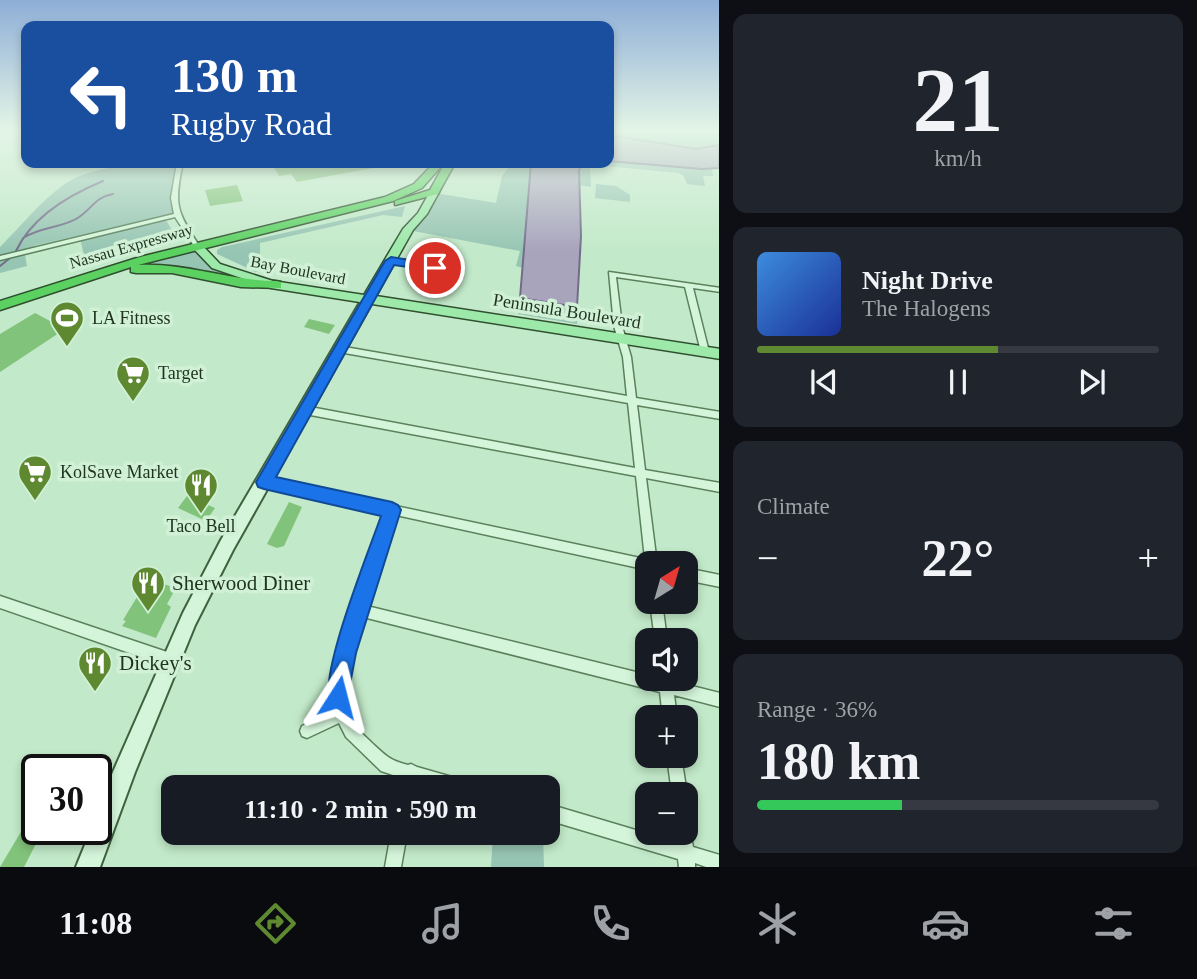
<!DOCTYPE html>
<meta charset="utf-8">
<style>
body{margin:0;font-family:Georgia,serif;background:#20242c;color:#f1f3f6;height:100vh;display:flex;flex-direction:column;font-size:26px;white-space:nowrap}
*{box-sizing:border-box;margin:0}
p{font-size:23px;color:#9ea1a6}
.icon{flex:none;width:38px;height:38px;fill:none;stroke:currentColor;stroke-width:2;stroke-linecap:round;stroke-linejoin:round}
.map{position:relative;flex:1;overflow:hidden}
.drawer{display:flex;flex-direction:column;gap:14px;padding:14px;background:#0d0f14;width:478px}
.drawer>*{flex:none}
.top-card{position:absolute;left:21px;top:21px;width:593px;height:147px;border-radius:14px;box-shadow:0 4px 10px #0003;background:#1a4fa0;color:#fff;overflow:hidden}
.needle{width:46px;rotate:37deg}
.fabs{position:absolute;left:635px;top:551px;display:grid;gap:14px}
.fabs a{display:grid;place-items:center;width:63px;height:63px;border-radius:14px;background:#171b24;box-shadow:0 4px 10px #0003;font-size:35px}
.speed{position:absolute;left:21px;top:754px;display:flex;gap:14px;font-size:35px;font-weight:700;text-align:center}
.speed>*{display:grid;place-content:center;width:91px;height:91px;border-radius:50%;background:#171b24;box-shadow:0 4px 10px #0003;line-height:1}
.speed .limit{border:4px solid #111;border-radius:10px;background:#fff;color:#111}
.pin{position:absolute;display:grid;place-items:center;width:60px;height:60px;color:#fff;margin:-30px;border:4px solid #fff;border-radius:50%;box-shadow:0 2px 7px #0007}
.me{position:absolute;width:77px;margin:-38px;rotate:9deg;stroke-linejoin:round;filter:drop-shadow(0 0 5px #0008)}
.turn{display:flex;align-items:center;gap:24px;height:147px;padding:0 35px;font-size:32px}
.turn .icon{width:91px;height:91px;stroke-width:2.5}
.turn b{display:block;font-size:49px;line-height:60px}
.big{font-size:52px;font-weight:700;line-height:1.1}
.drawer .widget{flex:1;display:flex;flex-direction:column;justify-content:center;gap:10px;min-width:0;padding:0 24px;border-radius:14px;background:#20242c}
.drawer .dial{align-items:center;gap:0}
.dial b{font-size:91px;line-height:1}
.song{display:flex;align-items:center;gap:21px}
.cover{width:84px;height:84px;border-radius:10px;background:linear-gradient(135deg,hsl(210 70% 55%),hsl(230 70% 35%))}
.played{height:7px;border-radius:4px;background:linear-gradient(90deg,#5f8931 60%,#363941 60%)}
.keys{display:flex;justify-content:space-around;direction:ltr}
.heat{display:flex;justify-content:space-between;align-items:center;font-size:38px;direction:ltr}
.charge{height:10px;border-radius:5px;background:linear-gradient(90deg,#34c759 36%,#363941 0)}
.trip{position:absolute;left:161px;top:775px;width:399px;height:70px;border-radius:14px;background:#171b24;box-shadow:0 4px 10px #0003;font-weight:700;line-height:70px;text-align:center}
.menu{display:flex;height:112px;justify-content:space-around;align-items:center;background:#090b0e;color:#9ea1a6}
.menu .icon{width:49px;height:49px}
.menu .selected{color:#5f8931}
.menu b{font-size:32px;color:#f1f3f6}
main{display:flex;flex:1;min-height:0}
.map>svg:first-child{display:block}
</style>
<main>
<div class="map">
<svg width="720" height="867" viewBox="0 0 720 867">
<rect width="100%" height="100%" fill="#c2e9c9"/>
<path fill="#97c5b3" d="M631,130H719V145L696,149L609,135Z
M609,161L712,169L713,176H703L705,186L687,184L683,175L678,173L596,165L590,168L591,187L579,185V170L583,163H609Z
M161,163H177L170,203L175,213L33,246L42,250L25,255L27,266L0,273V247C20,227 39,203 62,186C88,166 129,166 161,163Z
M512,163H531L523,268L516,266L520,251L408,230L435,193L496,203L502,176Z
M596,184L616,186L630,195V202L595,198Z
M405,206L402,217L383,215L260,243V268L256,272L217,254V250L222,247Z
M166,220L178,241L87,266L80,239Z
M190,247L205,262L238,281L162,264L114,267Z
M520,298L577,307V324L518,314Z
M493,833H543L544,867H491Z"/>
<path fill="#a8a4bc" stroke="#736c89" stroke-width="2" d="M609,135L696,149L719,145V168L702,169L609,161Z
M531,163H583L579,170L581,236L577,307L520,298Z"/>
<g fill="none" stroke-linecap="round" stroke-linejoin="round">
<path stroke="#736c89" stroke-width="2" d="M23,238C40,227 60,228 76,219C92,210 94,197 113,194
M16,251C32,217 69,195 103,181
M0,266L10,258"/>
</g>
<path fill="#82c37b" d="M271,163H367L373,168L297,182L291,174L279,176Z
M237,185L243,201L210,206L205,190Z
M35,313L65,329L0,372V334Z
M309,319L335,325L329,334L304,327Z
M187,496L215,508L206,521L178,508Z
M289,502L302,507L284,546L277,548L267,544Z
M148,579L176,588L167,604L171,607L156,638L122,626L126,621L123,620Z
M25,825L41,834L24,867H0Z"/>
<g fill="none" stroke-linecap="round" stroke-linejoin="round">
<g stroke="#5b815c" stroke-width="3">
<path id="street" d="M177,163H183C174,202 176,212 199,245L198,246H194L175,217L0,260V256L174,214L171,198Z
M391,259L458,269L462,271L458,273L389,262L387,261Z
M609,272L720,288V292L693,288L709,352L705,355L701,352L685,287L616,277L622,326L631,357L636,398L720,412V419L637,405L645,470L720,483V492L646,478L657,564H648V570L396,515L367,606L648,675V679H672V681L720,693V707L674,695L677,718H663L660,692L363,617C353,648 335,699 356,727C361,733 367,738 372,743C386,756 389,760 408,765L411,764L417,767L466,781L471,783L473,788H437L417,782L416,788H401L402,778L381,771L346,737L339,723L307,738L302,736L300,731L302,726L334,710L332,697L339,653L386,513L264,486L260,485L259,482L260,479L264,478L645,559L636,476L305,414L300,410L305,406L635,468L628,403L339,352L335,349L339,346L627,396L623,357L614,326Z
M686,568L720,575V587L686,580Z
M0,596L170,653L175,655L177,660L175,665L170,667L0,608Z
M650,602H662L667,640H655Z
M667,756H681L687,794L686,795L672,794Z
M548,804L676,842L675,833H686V826L689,827L693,847L720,855V867H706L695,863V867H679L678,859L548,820Z
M391,833H407L401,867H385Z"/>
</g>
<g stroke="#3f623e" stroke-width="4">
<path id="secondary" d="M368,296L374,299L233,550L195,625L135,772L100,867H76L91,830H96V816L113,772L183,613L221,540L362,299Z"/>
</g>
<g stroke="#304f2f" stroke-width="3">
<path id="primary" d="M431,190L439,192L427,214L413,230L376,296L720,349V359L271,288L212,268L190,245L200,243L220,264L273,281L364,295L403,229L418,213Z"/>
</g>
<g stroke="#304f2f" stroke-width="3">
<path id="highway" d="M434,163H444L422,188L393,201L138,265C185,262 229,281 276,281L281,282V288L241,287L172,273H136L131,272V267L0,310V301L140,257L385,197L414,184Z
M445,163H455L438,194L395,205V201L430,190Z"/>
</g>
<use href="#street" fill="#d4f5da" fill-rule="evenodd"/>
<use href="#secondary" fill="#d4f5da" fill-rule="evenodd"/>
<use href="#primary" fill="#9de9aa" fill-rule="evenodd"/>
<use href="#highway" fill="#5ad160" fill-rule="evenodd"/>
</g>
<linearGradient id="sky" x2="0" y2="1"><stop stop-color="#8eaed6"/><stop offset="0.52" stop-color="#e4f5e7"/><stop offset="1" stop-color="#e4f5e7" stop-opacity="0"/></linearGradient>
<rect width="720" height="251" fill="url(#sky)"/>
<path fill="#1a73e8" stroke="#114b97" stroke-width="2" d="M391,257L435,264L441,268L435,271L394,265L276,477L392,502L398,505L401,510L356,653L346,705L338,708L330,705C318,675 369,551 381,516L264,489L258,487L256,482L385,261Z"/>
<defs>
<g id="stadium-pin" transform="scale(1.75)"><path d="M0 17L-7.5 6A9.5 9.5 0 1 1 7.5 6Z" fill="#5f8931" stroke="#d1f1d7"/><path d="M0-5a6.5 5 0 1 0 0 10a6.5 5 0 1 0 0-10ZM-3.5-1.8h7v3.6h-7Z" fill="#fff"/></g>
<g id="supermarket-pin" transform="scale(1.75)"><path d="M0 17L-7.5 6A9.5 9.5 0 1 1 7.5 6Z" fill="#5f8931" stroke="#d1f1d7"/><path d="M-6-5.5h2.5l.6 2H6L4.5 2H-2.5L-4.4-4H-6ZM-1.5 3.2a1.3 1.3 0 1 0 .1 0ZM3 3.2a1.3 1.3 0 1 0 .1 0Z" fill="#fff"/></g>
<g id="restaurant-pin" transform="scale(1.75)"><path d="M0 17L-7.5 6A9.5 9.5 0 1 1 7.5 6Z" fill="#5f8931" stroke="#d1f1d7"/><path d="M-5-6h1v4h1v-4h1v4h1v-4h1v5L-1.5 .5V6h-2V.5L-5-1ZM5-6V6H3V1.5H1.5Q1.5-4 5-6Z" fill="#fff"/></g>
</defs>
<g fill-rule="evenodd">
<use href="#stadium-pin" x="67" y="318"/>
<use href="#supermarket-pin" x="133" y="373"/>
<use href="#supermarket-pin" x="35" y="472"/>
<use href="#restaurant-pin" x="201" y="485"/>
<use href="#restaurant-pin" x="148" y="583"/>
<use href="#restaurant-pin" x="95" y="663"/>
</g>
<g text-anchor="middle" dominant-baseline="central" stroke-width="7" stroke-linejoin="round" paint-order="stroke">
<g font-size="16" fill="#1e321e" stroke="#d1f1d7">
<text transform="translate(131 246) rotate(-16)">Nassau Expressway</text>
<text transform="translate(298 270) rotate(11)">Bay Boulevard</text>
</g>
<g font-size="18" fill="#1e321e" stroke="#d1f1d7">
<text transform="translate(567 311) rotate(9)">Peninsula Boulevard</text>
</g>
<g font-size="18" fill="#1e321e" stroke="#d1f1d7" text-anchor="start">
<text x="92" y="318">LA Fitness</text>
<text x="158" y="373">Target</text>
<text x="60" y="472">KolSave Market</text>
<text x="201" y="526" text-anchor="middle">Taco Bell</text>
</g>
<g font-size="21" fill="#1e321e" stroke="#d1f1d7" text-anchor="start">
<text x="172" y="583">Sherwood Diner</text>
<text x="119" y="663">Dickey's</text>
</g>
</g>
</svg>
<div class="fabs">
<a><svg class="needle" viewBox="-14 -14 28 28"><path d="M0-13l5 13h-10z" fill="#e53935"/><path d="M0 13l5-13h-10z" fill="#9ea1a6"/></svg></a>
<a><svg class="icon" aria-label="sound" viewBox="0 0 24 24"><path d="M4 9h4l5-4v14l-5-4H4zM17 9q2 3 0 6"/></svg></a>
<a>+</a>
<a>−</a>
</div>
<div class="speed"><div class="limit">30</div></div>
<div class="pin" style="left:435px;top:268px;background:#d93025"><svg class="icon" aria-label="arrive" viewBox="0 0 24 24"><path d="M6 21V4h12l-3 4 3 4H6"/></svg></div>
<svg class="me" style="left:338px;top:697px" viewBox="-20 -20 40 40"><path d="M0-17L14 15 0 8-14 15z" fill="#1a73e8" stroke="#fff" stroke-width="4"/></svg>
<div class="trip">11:10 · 2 min · 590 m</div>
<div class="top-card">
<div class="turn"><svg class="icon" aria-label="left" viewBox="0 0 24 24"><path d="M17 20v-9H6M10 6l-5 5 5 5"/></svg><div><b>130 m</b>Rugby Road</div></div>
</div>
</div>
<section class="drawer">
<div class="widget dial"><b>21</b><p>km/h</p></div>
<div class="widget">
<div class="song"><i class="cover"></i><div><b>Night Drive</b><p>The Halogens</p></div></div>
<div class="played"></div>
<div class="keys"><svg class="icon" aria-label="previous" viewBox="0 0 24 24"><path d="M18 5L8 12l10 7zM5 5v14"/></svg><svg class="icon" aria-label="pause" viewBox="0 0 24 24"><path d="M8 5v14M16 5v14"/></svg><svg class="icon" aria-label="next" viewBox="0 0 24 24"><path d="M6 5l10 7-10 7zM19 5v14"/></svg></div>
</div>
<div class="widget"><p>Climate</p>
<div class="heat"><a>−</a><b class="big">22°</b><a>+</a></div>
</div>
<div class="widget"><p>Range · 36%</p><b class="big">180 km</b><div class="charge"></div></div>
</section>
</main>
<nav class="menu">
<b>11:08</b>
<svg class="icon selected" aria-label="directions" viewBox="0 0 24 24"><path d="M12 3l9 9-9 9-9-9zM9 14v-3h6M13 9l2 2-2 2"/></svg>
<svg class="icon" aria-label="music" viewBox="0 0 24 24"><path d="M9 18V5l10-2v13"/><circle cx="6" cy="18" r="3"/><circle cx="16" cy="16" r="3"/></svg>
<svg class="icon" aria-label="phone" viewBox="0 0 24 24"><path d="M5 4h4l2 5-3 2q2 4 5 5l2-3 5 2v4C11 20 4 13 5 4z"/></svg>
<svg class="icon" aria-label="climate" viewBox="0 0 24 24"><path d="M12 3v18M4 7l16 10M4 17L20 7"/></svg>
<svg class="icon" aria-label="car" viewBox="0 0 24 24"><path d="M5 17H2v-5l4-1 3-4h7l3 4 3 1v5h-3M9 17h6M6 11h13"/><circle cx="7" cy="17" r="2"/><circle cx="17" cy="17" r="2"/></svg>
<svg class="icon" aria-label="filters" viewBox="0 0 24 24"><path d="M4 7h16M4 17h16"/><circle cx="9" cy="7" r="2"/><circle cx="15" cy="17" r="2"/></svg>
</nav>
